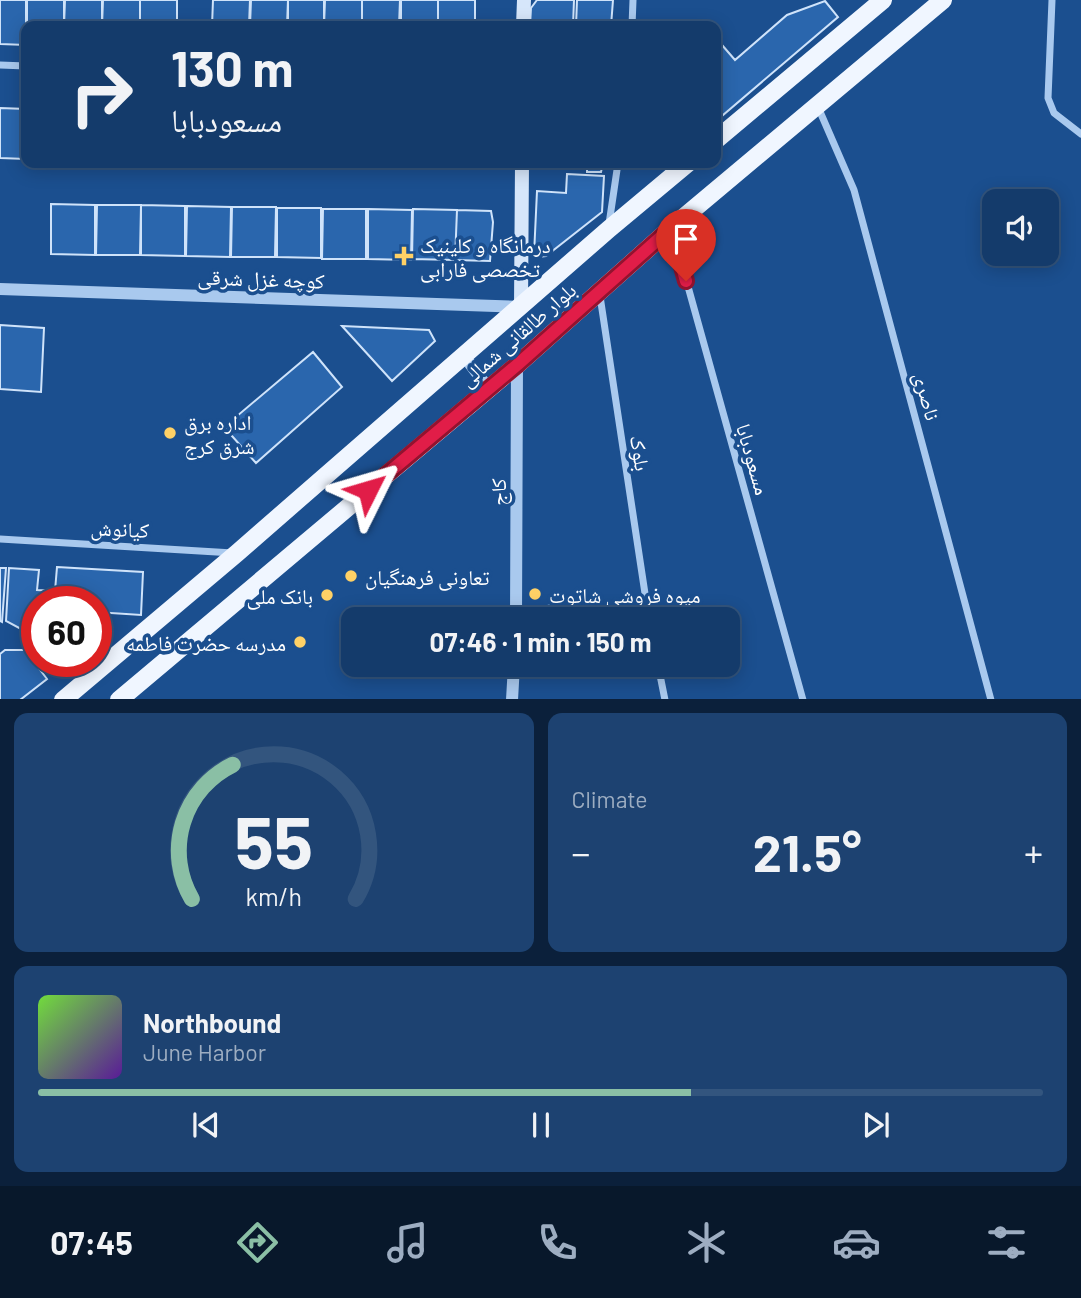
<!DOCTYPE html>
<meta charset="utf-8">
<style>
body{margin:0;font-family:Barlow,"Noto Naskh Arabic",sans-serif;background:#1d4271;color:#f1f3f6;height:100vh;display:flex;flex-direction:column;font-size:26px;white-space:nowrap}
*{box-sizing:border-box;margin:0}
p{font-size:23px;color:#9dadc1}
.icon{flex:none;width:38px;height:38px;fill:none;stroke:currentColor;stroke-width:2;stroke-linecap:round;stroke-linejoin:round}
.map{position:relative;height:699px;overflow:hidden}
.sheet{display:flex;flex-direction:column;gap:14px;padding:14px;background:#0b203b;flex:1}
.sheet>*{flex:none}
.banner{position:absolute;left:21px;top:21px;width:700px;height:147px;border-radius:14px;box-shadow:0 4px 18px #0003,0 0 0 2px #33557e;background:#143b6b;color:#f1f3f6;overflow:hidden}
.fabs{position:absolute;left:982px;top:189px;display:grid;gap:14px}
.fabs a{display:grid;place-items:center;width:77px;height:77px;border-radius:14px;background:#143b6b;box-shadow:0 4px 18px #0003,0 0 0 2px #33557e;font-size:35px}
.speed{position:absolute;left:21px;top:586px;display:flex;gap:14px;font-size:35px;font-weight:700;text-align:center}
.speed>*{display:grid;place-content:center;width:91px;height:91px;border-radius:50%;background:#143b6b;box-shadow:0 4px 18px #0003,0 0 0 2px #33557e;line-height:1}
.speed .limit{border:10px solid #d22;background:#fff;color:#111}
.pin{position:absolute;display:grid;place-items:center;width:60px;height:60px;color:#fff;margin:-72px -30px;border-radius:50% 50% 50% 0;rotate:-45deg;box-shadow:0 0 7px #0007}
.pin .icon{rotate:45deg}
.me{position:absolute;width:77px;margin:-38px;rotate:50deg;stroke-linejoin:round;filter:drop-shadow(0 0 5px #0008)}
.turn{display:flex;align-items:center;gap:24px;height:147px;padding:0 35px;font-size:32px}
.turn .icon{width:91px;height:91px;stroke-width:2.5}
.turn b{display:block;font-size:49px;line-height:60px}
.big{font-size:52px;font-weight:700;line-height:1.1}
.sheet .widget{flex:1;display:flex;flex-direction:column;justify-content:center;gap:10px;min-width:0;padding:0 24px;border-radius:14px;background:#1d4271}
.sheet .dial{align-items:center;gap:0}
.dial svg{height:182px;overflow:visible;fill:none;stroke:#33557e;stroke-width:7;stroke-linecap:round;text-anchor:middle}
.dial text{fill:#f1f3f6;stroke:none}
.song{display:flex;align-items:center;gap:21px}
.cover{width:84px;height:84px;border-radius:10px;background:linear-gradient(135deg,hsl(100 70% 55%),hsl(270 70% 35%))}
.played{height:7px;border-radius:4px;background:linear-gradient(90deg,#8abfa5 65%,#33557e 65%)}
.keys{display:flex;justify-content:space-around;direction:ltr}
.heat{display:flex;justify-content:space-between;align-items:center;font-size:38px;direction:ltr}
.sheet .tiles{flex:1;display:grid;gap:14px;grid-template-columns:1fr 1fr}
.widget:last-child{grid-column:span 2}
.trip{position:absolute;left:341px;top:607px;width:399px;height:70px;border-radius:14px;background:#143b6b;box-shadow:0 4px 18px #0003,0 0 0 2px #33557e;font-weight:700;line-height:70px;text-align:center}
.menu{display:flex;height:112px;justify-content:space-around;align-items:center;background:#08182b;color:#9dadc1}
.menu .icon{width:49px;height:49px}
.menu .on{color:#8abfa5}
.menu b{font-size:32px;color:#f1f3f6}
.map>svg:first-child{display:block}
</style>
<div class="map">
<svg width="1081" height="700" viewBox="0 0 1081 700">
<rect width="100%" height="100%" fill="#1b4f8f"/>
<path fill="#2a66ad" stroke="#cfe3fa" stroke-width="2" d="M0,0H26V45L0,44Z
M27,0H64V26H27Z
M65,0H102V26H64Z
M103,0H140V26H102Z
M140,0H177V26H140Z
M213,0H250L249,26H212Z
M251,0H288L287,26H250Z
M288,0H324V26H288Z
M325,0H362V26H324Z
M362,0H400L399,26H362Z
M401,0H438V26H401Z
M438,0H475V26H438Z
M537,0H574L573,26H530L531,8Z
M577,0H613L611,26H576Z
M825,1L838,17L716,121V50L722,45L735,60L787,15Z
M0,108L26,109V159L0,158Z
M587,163H603L601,172H587Z
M567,174L604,176L602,212L546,256L538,257L534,255L537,191L566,193Z
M51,204L95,205V255L51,254Z
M97,205H141L140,255H96Z
M141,205L185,206V256L141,255Z
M187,206L231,207L230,257L186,256Z
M232,207H276L275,257H231Z
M277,208H321V258L277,257Z
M323,209H366V259H322Z
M368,209L412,210L411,260L368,259Z
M413,209L457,210L455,260L412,259Z
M457,210L491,211L493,222L490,261L455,260Z
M0,325L44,328L41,392L0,389Z
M342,326L429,330L435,341L392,381Z
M313,352L342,387L256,463L224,427Z
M57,567L143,572L141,615L96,612V602H37V630L21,629L6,621L9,568L39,570L37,590L55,591Z
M0,568H6L2,622L0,621Z
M5,650H25L47,679L20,700H0V654Z"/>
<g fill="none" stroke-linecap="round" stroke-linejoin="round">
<path stroke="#a9c9ee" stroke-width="7" d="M1052,0L1048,98L1054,113L1081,134
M632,26L633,0
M0,65L26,66
M818,107L854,190L991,700
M609,224L618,163
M672,229L803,700
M600,296L649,620
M0,539L233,553
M517,615L574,603
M658,665L665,700"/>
<path stroke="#a9c9ee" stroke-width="12" d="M0,289L521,307
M464,356L489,389
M516,620L517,365
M512,700L514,665"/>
<path stroke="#d6e6fa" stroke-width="14" d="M523,26L524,0
M521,307L522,163"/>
<path stroke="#f0f6ff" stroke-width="18" d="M716,140L883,0
M63,700L237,553L609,229L688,163
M119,700L517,365L671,228L943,0"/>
</g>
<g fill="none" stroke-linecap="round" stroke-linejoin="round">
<g stroke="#92132f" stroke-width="18">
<path id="route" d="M368,490L517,365L671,228L686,281"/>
</g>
<use href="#route" stroke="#e11d48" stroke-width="12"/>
</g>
<g fill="#ffd166" stroke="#1b4f8f" stroke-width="2.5">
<path d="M400.5 245.5h7v7h7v7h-7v7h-7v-7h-7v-7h7z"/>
<circle cx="170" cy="433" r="7"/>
<circle cx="351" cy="576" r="7"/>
<circle cx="535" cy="594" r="7"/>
<circle cx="327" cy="595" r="7"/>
<circle cx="300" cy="642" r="7"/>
</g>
<g text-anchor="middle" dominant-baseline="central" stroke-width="7" stroke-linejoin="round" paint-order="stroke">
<g font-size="21" fill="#fff" stroke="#1b4f8f" text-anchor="start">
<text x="420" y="244">درمانگاه و کلینیک<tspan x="420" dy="24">تخصصی فارابی</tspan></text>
<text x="184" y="421">اداره برق<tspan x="184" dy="24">شرق کرج</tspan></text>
<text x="365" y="576">تعاونی فرهنگیان</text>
<text x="549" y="594">میوه فروشی شاتوت</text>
<text x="313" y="595" text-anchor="end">بانک ملی</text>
<text x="286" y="642" text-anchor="end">مدرسه حضرت فاطمه</text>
</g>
<g font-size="21" fill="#fff" stroke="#1b4f8f">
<text transform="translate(261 278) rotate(2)">کوچه غزل شرقی</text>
<text transform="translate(517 334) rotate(-41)">بلوار طالقانی شمالی</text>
<text transform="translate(928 396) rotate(75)">ناصری</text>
<text transform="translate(641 453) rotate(81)">بلوک</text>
<text transform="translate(754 459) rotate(74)">مسعودبابا</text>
<text transform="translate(497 492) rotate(-90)">کاج</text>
<text transform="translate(120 528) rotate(3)">کیانوش</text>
</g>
</g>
</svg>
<div class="fabs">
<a><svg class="icon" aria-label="sound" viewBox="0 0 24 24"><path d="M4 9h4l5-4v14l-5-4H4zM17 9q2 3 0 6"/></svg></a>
</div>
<div class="speed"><div class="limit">60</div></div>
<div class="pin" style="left:686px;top:281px;background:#d93025"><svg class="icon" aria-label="arrive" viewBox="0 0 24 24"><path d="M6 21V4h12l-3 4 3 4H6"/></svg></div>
<svg class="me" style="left:368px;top:490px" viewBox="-20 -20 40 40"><path d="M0-17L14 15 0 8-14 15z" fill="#e11d48" stroke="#fff" stroke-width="4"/></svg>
<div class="trip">07:46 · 1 min · 150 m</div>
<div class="banner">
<div class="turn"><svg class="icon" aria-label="right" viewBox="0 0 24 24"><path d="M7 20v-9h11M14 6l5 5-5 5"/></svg><div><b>130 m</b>مسعودبابا</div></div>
</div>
</div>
<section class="sheet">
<div class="tiles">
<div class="widget dial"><svg viewBox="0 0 100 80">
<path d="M14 69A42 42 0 1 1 86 69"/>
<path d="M14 69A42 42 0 0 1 32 10" stroke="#8abfa5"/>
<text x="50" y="56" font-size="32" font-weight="700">55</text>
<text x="50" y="72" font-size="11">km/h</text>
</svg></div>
<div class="widget"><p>Climate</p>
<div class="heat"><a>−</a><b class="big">21.5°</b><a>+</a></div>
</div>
<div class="widget">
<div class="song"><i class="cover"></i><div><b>Northbound</b><p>June Harbor</p></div></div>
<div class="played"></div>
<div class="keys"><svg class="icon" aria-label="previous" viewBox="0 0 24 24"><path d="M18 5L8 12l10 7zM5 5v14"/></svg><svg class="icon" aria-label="pause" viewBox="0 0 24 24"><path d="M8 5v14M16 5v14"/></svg><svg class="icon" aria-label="next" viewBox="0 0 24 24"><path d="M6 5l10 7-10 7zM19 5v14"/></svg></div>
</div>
</div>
</section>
<nav class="menu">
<b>07:45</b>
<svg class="icon on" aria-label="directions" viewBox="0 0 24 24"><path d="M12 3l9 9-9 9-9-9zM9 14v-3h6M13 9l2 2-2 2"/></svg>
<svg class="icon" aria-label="music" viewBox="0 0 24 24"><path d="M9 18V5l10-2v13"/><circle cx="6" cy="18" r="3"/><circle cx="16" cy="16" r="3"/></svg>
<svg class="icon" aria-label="phone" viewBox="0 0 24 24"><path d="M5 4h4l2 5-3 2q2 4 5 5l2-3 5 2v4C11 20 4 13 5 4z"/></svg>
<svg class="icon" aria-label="climate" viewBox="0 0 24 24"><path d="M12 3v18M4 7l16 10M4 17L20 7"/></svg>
<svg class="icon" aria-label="car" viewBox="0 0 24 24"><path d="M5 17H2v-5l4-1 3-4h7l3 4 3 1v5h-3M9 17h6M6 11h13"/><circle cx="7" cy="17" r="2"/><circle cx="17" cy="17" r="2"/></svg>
<svg class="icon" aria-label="filters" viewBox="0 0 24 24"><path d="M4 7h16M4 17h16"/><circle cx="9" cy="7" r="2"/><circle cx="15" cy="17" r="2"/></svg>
</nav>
